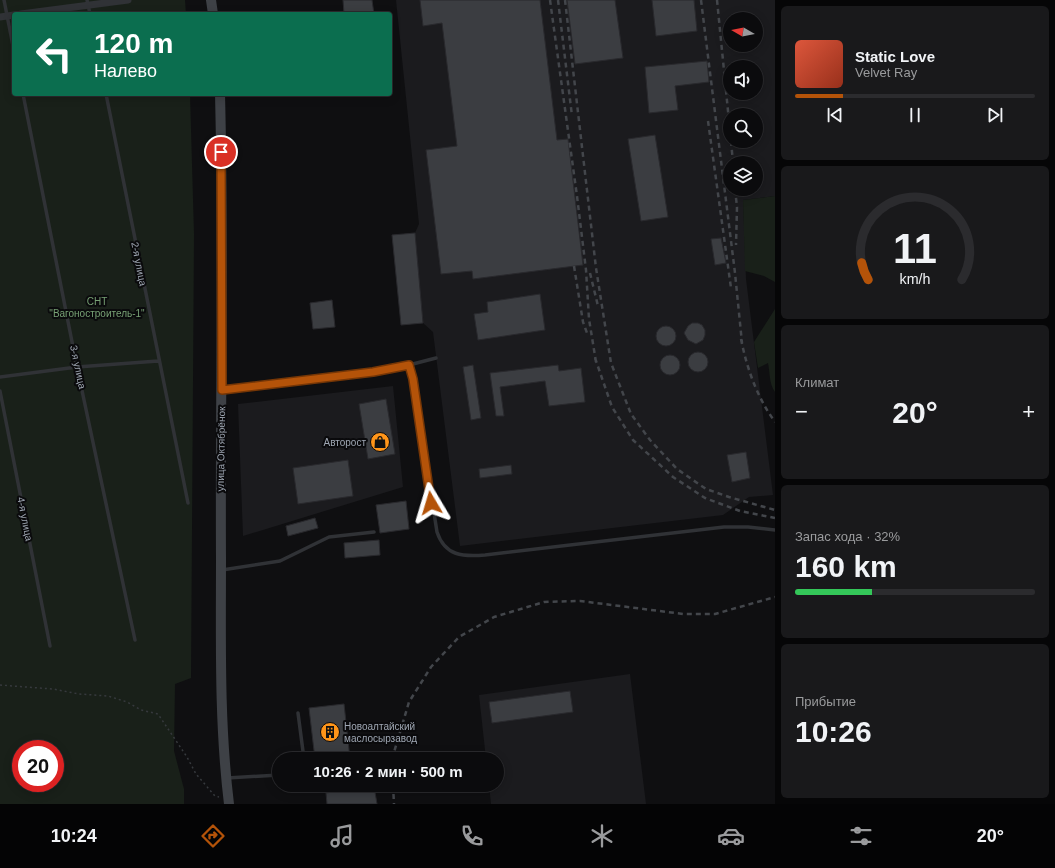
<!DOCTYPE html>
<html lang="ru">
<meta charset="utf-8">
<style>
body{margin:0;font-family:Arial,sans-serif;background:#19191b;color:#f1f3f6;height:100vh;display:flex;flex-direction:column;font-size:15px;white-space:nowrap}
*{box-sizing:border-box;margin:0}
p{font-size:13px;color:#9a9b9d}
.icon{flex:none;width:22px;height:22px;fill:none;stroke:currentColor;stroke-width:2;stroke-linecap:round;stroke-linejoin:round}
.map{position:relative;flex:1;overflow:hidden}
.sheet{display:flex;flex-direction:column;gap:6px;padding:6px;background:#060607;width:280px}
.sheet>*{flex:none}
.hud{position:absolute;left:12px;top:12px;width:380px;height:84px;border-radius:4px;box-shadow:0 2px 10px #0003,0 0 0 1px #2b2b2e;background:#0b6e4f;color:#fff;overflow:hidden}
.needle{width:26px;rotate:279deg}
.fabs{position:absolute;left:723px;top:12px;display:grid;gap:8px}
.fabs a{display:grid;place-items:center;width:40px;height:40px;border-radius:50%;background:#0b0b0d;box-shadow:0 2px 10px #0003,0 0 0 1px #2b2b2e;font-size:20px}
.speed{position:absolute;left:12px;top:740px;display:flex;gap:8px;font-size:20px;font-weight:700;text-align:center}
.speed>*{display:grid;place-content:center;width:52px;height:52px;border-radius:50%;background:#0b0b0d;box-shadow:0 2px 10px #0003,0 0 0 1px #2b2b2e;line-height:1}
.speed .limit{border:6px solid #d22;background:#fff;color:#111}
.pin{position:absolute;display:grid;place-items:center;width:34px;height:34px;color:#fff;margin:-17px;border:2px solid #fff;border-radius:50%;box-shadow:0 1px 4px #0007}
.me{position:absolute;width:44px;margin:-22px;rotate:353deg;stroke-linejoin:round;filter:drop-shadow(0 0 3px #0008)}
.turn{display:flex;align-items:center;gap:14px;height:84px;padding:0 16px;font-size:18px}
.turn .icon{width:52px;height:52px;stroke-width:2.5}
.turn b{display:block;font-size:28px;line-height:34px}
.big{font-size:30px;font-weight:700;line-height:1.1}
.sheet .card{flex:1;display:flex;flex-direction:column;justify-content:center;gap:6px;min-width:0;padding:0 14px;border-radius:6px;background:#19191b}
.sheet .dial{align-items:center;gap:0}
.dial svg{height:104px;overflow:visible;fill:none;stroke:#2b2b2e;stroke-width:7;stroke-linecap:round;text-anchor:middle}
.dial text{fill:#f1f3f6;stroke:none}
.song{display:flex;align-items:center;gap:12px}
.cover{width:48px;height:48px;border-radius:6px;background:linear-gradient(135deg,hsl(10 70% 55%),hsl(10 70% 35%))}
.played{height:4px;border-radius:2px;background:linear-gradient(90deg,#b45309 20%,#2b2b2e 20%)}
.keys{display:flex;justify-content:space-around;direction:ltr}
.heat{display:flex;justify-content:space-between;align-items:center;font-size:22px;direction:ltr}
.charge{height:6px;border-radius:3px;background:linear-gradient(90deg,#34c759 32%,#2b2b2e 0)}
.trip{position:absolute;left:272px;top:752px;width:232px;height:40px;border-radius:20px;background:#0b0b0d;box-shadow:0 2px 10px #0003,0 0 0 1px #2b2b2e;font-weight:700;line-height:40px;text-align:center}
.tab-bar{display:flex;height:64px;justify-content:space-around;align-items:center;background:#040405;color:#9a9b9d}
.tab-bar .icon{width:28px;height:28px}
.tab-bar .on{color:#b45309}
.tab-bar b{font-size:18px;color:#f1f3f6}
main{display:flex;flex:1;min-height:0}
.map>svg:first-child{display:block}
</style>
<main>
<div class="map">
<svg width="775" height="804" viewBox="0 0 775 804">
<rect width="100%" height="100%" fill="#0f0f11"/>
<path fill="#1b1b1e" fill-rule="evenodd" d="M396,0H775V196L743,200L746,279L773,495L749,497L723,515L460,546L433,332L423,323L401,325L392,235L415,233L419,224ZM730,19H756V45H730ZM730,67H756V93H730ZM730,115H756V141H730ZM730,163H756V189H730Z
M393,386L403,487L243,536L238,404Z
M630,674L646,804H491L489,785H497V759H486L479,695Z"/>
<path fill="#192019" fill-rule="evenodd" d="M0,0H185L186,14H14V94H190L194,234L191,678L175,684L174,751L184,789V804H0ZM21,749H55V783H21Z
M775,196V282L764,276L745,271L743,200Z
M775,309V392C769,384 770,372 768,363L758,368L754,342Z"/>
<path fill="#3b3d41" stroke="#29292d" d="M343,0H372L374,14H344Z
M420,0H540L557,140L568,139L583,265L473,279L472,271L441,274L426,150L457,146L442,23L423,26Z
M567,0H615L623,58L575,64Z
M652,0H694L697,31L656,36Z
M707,61L709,82L675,86L678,110L649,113L645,67Z
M655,135L668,217L641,221L628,139Z
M415,233L423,323L401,325L392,235Z
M721,238L726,263L715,265L711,239Z
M540,294L545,330L478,340L474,314L488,312L487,302Z
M332,300L335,327L313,329L310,303Z
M692,323H698L702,325L705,330V335L703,340L696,344L688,340L684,333L688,326Z
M656 336a10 10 0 1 1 20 0a10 10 0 1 1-20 0Z
M688 362a10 10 0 1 1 20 0a10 10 0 1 1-20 0Z
M660 365a10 10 0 1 1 20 0a10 10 0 1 1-20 0Z
M473,365L481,418L471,420L463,367Z
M558,365L559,371L581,368L585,402L549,406L545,381L500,387L504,416H496L490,373Z
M386,399L395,454L368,459L359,404Z
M746,452L750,478L732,482L727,455Z
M348,460L353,496L298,504L293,468Z
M511,465L512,474L480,478L479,469Z
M406,501L409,529L380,533L376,505Z
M315,518L318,528L288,536L286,526Z
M379,540L380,555L345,558L344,543Z
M570,691L573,712L492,723L489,702Z
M344,704L350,759H315L309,708Z
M374,786L377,804H327L326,793Z"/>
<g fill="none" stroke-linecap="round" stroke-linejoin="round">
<path stroke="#36393d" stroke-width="1.5" stroke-dasharray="2 3" stroke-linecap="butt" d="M0,685L53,689L79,694L108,696L127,702L141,710L158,714L187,757L196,774L215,796L219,797"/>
<path stroke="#303236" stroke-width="3.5" d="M4,0L14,51
M87,0L90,14
M23,94L77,367L135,640
M106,94L188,503
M409,365L436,358
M0,377L77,367L158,361
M223,390L373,372L409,365L413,379L437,532C445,556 463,557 485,555L724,527H748L775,530
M0,391L50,646
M222,570L280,561L329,537L374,532
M298,713L304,759
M227,778L279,775"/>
<path stroke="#303236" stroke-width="7" d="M21,14L128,0
M0,17L14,15"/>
<path stroke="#3e4146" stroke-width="10" d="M211,0L213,14
M220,94C224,249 220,403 221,558C221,640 219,722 229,804"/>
<path stroke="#43464b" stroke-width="2.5" stroke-dasharray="5 4" stroke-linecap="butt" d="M550,0L577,196L586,270L589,319L596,362
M558,0L572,116
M565,0L596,268L611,363L631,414L650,440L677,469L706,489L729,497L775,510
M701,0L735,273L742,343
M717,0L730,131
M708,121L731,288
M731,141L733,163
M735,189L737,207L736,245
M574,266L583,322L587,333
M590,273L598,306
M741,339C747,369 757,397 775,422
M595,358L612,407L633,440L673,477L705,498L740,511L775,518
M392,759L409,702L431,667L459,637L494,617L544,602L580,601L683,614H715L775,597
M393,785L394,804"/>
</g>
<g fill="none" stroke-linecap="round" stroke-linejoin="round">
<g stroke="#753606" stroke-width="10">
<path id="route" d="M221,152L222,390L373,372L409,365L413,379L431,503"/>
</g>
<use href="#route" stroke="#b45309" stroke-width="7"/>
</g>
<defs>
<g id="shop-disc" transform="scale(1)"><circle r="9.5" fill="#ff9519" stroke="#0a0a0c"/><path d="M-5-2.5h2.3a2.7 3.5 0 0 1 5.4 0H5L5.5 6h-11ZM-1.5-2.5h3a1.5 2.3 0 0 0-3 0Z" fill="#111"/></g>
<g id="building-disc" transform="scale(1)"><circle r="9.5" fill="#ff9519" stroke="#0a0a0c"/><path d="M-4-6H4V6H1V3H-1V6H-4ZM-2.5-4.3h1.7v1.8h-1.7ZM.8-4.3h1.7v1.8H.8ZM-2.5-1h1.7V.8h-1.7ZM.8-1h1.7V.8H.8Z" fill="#111"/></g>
</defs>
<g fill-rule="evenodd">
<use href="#shop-disc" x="380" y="442"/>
<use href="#building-disc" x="330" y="732"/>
</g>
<g text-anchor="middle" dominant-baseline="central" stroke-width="4" stroke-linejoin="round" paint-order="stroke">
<g font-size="10" fill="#9fa7b3" stroke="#0a0a0c">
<text transform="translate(139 264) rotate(79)">2-я улица</text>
<text transform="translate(78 367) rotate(78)">3-я улица</text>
<text transform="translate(221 449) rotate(-89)">улица Октябрёнок</text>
<text transform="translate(25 519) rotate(79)">4-я улица</text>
</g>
<g font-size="10" fill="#77a074" stroke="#0a0a0c">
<text x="97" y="301">СНТ<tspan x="97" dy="12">"Вагоностроитель-1"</tspan></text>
</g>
<g font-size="10" fill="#9fa7b3" stroke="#0a0a0c" text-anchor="end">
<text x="366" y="442">Авторост</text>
<text x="344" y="726" text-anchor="start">Новоалтайский<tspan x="344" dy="12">маслосырзавод</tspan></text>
</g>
</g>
</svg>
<div class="fabs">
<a><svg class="needle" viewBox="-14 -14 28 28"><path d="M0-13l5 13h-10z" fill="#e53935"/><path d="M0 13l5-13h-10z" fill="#9a9b9d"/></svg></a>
<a><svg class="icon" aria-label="sound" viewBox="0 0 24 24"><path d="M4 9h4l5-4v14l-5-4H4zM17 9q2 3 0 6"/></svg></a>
<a><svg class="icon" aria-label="search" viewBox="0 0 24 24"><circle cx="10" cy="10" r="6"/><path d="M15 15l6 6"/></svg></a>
<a><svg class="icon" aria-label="layers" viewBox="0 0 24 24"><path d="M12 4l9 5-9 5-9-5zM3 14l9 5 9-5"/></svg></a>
</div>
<div class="speed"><div class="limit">20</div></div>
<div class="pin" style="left:221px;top:152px;background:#d93025"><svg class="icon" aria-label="arrive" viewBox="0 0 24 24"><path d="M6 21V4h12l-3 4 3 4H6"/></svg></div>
<svg class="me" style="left:431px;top:503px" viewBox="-20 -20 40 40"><path d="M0-17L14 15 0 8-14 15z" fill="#b45309" stroke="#fff" stroke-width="4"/></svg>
<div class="trip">10:26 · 2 мин · 500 m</div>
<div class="hud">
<div class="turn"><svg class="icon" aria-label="left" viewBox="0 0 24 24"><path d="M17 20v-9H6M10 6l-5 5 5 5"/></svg><div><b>120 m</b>Налево</div></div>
</div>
</div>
<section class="sheet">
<div class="card">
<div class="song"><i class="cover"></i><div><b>Static Love</b><p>Velvet Ray</p></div></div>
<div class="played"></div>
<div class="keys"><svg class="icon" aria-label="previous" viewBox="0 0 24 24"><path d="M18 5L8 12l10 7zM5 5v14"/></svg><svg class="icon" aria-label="pause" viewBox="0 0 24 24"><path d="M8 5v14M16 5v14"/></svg><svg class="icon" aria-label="next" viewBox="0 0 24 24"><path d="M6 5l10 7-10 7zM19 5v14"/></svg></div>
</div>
<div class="card dial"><svg viewBox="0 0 100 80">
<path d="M14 69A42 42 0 1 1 86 69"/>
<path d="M14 69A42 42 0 0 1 9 56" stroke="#b45309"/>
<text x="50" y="56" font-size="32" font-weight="700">11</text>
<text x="50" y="72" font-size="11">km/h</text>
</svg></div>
<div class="card"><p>Климат</p>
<div class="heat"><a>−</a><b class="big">20°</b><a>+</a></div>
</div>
<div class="card"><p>Запас хода · 32%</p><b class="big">160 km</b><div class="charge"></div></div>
<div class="card"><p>Прибытие</p><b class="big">10:26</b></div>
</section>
</main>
<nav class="tab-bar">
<b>10:24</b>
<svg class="icon on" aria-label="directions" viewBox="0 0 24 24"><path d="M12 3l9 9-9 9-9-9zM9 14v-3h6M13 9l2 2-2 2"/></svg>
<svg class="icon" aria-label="music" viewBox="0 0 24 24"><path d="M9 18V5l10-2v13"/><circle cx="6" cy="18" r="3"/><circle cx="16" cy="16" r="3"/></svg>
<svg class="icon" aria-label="phone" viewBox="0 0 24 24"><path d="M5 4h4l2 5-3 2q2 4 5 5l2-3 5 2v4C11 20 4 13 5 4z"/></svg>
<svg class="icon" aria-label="climate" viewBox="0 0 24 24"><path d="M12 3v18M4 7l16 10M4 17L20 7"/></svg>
<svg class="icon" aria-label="car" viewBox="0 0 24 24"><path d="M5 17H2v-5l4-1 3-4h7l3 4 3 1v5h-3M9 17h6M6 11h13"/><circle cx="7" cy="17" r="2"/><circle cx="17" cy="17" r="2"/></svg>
<svg class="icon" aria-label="filters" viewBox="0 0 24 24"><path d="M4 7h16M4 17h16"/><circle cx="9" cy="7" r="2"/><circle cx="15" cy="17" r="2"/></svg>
<b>20°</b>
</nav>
